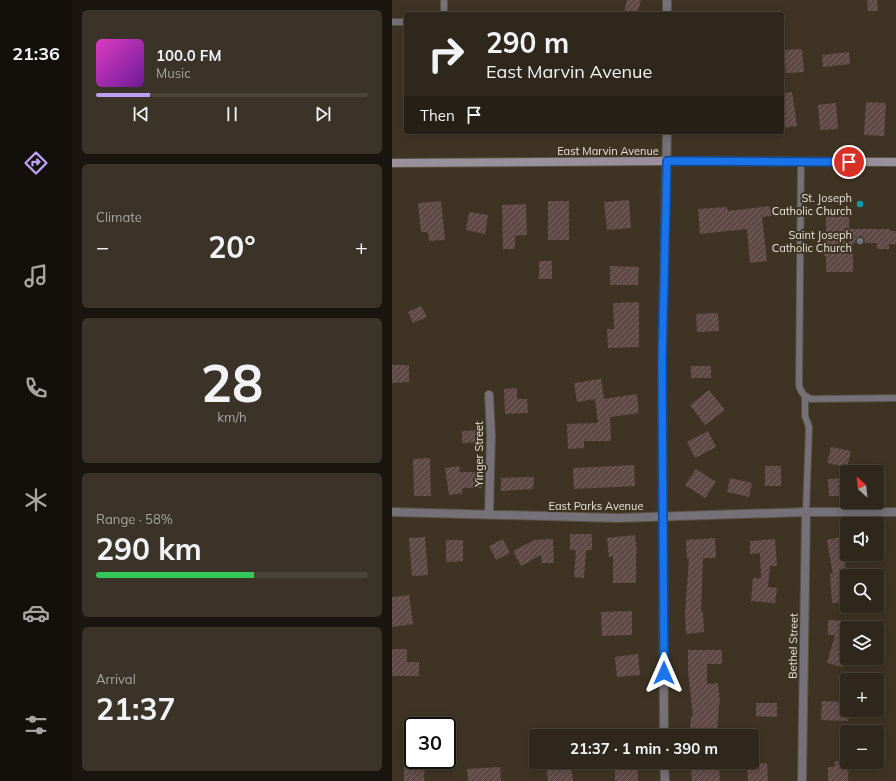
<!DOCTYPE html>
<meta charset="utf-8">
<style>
body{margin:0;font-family:Mulish,sans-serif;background:#3b3328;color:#f1f3f6;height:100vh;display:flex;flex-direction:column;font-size:15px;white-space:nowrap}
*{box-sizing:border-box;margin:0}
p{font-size:13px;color:#a7a5a3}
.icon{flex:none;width:22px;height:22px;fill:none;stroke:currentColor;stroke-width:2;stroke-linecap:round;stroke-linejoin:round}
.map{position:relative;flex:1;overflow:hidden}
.sheet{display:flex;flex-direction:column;gap:10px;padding:10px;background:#1a150f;width:320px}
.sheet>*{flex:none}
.guide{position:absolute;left:12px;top:12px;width:380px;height:122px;border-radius:4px;box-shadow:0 2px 10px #0003,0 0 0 1px #4a443a;background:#2f271b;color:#f1f3f6;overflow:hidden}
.needle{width:26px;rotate:333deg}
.controls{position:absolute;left:448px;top:465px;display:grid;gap:8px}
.controls a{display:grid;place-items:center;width:44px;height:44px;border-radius:4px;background:#2f271b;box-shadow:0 2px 10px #0003,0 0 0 1px #4a443a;font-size:20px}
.speed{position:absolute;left:12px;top:717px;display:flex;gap:8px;font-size:20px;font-weight:700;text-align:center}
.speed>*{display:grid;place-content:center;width:52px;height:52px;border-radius:50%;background:#2f271b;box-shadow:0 2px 10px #0003,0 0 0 1px #4a443a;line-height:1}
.speed .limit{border:2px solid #111;border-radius:6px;background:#fff;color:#111}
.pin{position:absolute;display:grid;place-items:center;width:34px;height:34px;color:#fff;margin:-17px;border:2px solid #fff;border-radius:50%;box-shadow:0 1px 4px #0007}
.me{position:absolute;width:44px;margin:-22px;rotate:0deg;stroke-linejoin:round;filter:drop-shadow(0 0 3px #0008)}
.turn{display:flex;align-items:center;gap:14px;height:84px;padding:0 16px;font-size:18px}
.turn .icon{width:52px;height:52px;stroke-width:2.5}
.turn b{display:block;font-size:28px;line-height:34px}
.then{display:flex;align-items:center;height:38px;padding:0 16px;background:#0003;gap:8px;font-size:15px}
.big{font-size:30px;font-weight:700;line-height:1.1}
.sheet .tile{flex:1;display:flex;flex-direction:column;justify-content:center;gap:6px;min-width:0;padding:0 14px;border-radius:6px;background:#3b3328}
.sheet .dial{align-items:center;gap:0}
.dial b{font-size:52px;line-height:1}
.song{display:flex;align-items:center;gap:12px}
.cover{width:48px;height:48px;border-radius:6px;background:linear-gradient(135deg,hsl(310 70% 55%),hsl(280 70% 35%))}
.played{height:4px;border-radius:2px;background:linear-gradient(90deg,#bca0f2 20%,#4a443a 20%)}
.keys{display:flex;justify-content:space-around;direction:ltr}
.heat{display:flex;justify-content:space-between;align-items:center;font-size:22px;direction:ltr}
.charge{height:6px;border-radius:3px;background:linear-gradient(90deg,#34c759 58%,#4a443a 0)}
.trip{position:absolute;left:137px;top:729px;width:230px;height:40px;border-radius:4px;background:#2f271b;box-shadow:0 2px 10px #0003,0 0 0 1px #4a443a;font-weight:700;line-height:40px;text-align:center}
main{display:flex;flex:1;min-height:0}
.tab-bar{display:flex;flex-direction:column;width:72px;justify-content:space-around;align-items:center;background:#13100b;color:#a7a5a3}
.tab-bar .icon{width:28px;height:28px}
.tab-bar .on{color:#bca0f2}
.tab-bar b{font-size:18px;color:#f1f3f6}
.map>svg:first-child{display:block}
</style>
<main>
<nav class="tab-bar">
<b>21:36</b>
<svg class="icon on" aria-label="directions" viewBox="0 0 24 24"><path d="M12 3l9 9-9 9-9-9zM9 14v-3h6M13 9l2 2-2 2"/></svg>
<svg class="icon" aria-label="music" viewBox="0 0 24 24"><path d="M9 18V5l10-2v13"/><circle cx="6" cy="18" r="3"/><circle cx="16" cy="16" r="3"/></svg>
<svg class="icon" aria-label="phone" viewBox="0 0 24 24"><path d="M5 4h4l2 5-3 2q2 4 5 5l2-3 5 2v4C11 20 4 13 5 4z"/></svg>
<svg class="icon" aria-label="climate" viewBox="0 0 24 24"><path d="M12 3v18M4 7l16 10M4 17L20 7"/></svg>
<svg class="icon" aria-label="car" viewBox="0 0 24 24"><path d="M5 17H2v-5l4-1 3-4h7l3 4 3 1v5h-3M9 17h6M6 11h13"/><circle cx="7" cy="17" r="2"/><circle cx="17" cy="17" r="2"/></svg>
<svg class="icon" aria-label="filters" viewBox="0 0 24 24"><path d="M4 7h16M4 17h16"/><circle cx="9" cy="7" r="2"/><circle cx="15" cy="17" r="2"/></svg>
</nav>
<section class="sheet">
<div class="tile">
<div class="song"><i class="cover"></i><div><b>100.0 FM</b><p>Music</p></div></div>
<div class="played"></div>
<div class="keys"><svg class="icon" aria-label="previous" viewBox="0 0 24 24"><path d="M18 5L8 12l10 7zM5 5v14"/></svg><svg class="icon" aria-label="pause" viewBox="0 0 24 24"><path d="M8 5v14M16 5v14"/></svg><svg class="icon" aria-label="next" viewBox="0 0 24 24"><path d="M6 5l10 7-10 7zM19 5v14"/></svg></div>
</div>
<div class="tile"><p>Climate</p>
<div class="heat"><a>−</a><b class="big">20°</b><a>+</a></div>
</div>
<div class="tile dial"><b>28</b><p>km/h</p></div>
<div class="tile"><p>Range · 58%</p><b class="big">290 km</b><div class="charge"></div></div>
<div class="tile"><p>Arrival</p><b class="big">21:37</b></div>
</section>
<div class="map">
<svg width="504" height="781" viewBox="0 0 504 781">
<defs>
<pattern id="building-hatch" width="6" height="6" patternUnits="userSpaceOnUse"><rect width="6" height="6" fill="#604a47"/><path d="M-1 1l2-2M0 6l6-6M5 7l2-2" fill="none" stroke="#776461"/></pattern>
</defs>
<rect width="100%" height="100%" fill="#3f3424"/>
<path fill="url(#building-hatch)" d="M235,0H249L245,14L232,11Z
M475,0H485L486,11H476Z
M410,49L412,72L394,73L392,50Z
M457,52L458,64L431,67L430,55Z
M400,92L405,126L390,128V93Z
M474,102L494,103L492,136L472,135Z
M444,103L446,129L428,130L426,105Z
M237,200L239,228L215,230L212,202Z
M49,201L53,240L37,241L36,232H29L26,203Z
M156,201H177V240H156Z
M134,204L135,235L123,236V249H111L110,205Z
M378,206L380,216L370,217L375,261L358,263L355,229L308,234L306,209L335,207L336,211Z
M439,208H451V212H457V229H498V231H504V244H497V249H485V243H461V272H434V256H432V239H434V212H439Z
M77,212L96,215L93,234L74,230Z
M147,261H160V279H147Z
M218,266L247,267L246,285H218Z
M247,302V347L216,348L215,329H222L221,303Z
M29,306L35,317L21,323L16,312Z
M326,313L327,331L305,332L304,314Z
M0,365H17V382L0,383Z
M299,366H319V378H299Z
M209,379L212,399L245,394L247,413L218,417L219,441H192V448L176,449L175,424L206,423L203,399L185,402L182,383Z
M125,388V399H135L136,413L113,414L112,389Z
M317,390L333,410L313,425L298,405Z
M88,430L89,442L70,443V431Z
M316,431L324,447L303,458L295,442Z
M439,447L459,451L455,467L435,463Z
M38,458L39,496H22L21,459Z
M242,465L243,486L182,489L181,468Z
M67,466L68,472H89V488H70L71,493L57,495L53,468Z
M373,466H389V486H373Z
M304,469L324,482L313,498L293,485Z
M142,477L141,489L109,491V478Z
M338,478L360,483L357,497L335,492Z
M455,478V496H437L436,479Z
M178,534H200V550H194L192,578L182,577L184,550H178Z
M243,535L245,553L244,554V583H221V556L217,557L215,538Z
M455,536V554H473V558L453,563L455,590H451L452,602L440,603L438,574H441L435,540Z
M33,537L36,575L20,576L17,538Z
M323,538L324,558H311L309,612H311L312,632L294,634L293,613L297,559H295L294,540Z
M111,539L118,553L104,560L97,546Z
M161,539L162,563H150L149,555L129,566L121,551L142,540Z
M383,539L385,566H378L376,587L385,588L383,603L359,601L361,578H369L368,553L358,554V541Z
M54,540H71V561L54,562Z
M17,595L21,624L0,627V597Z
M240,611V635L210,636L209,612Z
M436,620L455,621V652L450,667L435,663L443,635H436Z
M0,649H15V662H27V676H0Z
M296,650H330V664H315V684L326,683L328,704H327L325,736H298L299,716H301L296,671Z
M246,654L248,675L225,677L223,657Z
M430,701L455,702V710H457L456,721L429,720Z
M364,703H385V717L364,716Z
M12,760H33L32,781H12Z
M443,761L457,762L456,781H436V767H442Z
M154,762H179L181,781H156Z
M223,762H241V765L246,764V781H223Z
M375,763L376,781H356L355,764Z
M108,767L109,781H76L75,769Z
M327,768L328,781H300L299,770Z"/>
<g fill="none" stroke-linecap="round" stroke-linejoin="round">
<g stroke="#5a5041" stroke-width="8">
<path id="lane" d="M52,0V14
M0,22H14
M409,162L407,385C409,393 412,396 419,399L504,398
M413,397V416L417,427L414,512"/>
</g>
<g stroke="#5a5041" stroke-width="10">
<path id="street" d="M275,14V0
M97,395L99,436L97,514
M0,512L226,518L414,512H504
M272,736L270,362L275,132
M272,762L273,781
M410,781L414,512"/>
</g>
<g stroke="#5a5041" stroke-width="10">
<path id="secondary" d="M0,163L275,161L504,162"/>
</g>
<use href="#lane" stroke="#767078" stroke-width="6"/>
<use href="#street" stroke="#767078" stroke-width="8"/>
<use href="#secondary" stroke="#9a909c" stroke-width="8"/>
</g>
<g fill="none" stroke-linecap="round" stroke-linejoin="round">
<g stroke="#114b97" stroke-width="10">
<path id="route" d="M272,673L270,362L275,161L457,162"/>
</g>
<use href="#route" stroke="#1a73e8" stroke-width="7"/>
</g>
<circle fill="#0f9aa8" stroke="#3f3424" stroke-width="1.5" cx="468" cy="204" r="4"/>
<circle fill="#6b7280" stroke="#3f3424" stroke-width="1.5" cx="468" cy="241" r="4"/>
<g text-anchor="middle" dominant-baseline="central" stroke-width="4" stroke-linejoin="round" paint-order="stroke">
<g font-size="11" fill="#e9e2d8" stroke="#3f3424">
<text x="216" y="151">East Marvin Avenue</text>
<text transform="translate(87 454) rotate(-90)">Yinger Street</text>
<text x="204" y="506">East Parks Avenue</text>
<text transform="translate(401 646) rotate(-89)">Bethel Street</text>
</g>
<g font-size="11" fill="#e9e2d8" stroke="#3f3424" text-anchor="end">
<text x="460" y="198">St. Joseph<tspan x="460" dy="13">Catholic Church</tspan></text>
<text x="460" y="235">Saint Joseph<tspan x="460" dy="13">Catholic Church</tspan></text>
</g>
</g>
</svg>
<div class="controls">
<a><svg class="needle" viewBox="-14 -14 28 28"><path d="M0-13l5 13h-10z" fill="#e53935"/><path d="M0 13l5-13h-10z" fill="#a7a5a3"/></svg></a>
<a><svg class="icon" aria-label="sound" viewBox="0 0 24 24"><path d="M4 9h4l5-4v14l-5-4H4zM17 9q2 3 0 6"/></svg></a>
<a><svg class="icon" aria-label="search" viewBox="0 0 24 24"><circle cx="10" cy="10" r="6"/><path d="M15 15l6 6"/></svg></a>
<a><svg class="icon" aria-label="layers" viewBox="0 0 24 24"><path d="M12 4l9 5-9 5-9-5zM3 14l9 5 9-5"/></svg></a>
<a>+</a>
<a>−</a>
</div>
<div class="speed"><div class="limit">30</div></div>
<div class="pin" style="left:457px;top:162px;background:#d93025"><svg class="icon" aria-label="arrive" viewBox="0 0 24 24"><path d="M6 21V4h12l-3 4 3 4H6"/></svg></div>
<svg class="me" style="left:272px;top:673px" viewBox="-20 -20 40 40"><path d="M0-17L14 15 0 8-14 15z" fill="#1a73e8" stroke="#fff" stroke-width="4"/></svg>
<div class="trip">21:37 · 1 min · 390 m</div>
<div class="guide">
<div class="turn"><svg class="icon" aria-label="right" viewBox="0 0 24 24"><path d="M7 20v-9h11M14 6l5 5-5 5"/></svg><div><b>290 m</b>East Marvin Avenue</div></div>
<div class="then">Then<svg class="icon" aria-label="arrive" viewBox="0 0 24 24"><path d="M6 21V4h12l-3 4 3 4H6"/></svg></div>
</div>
</div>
</main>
